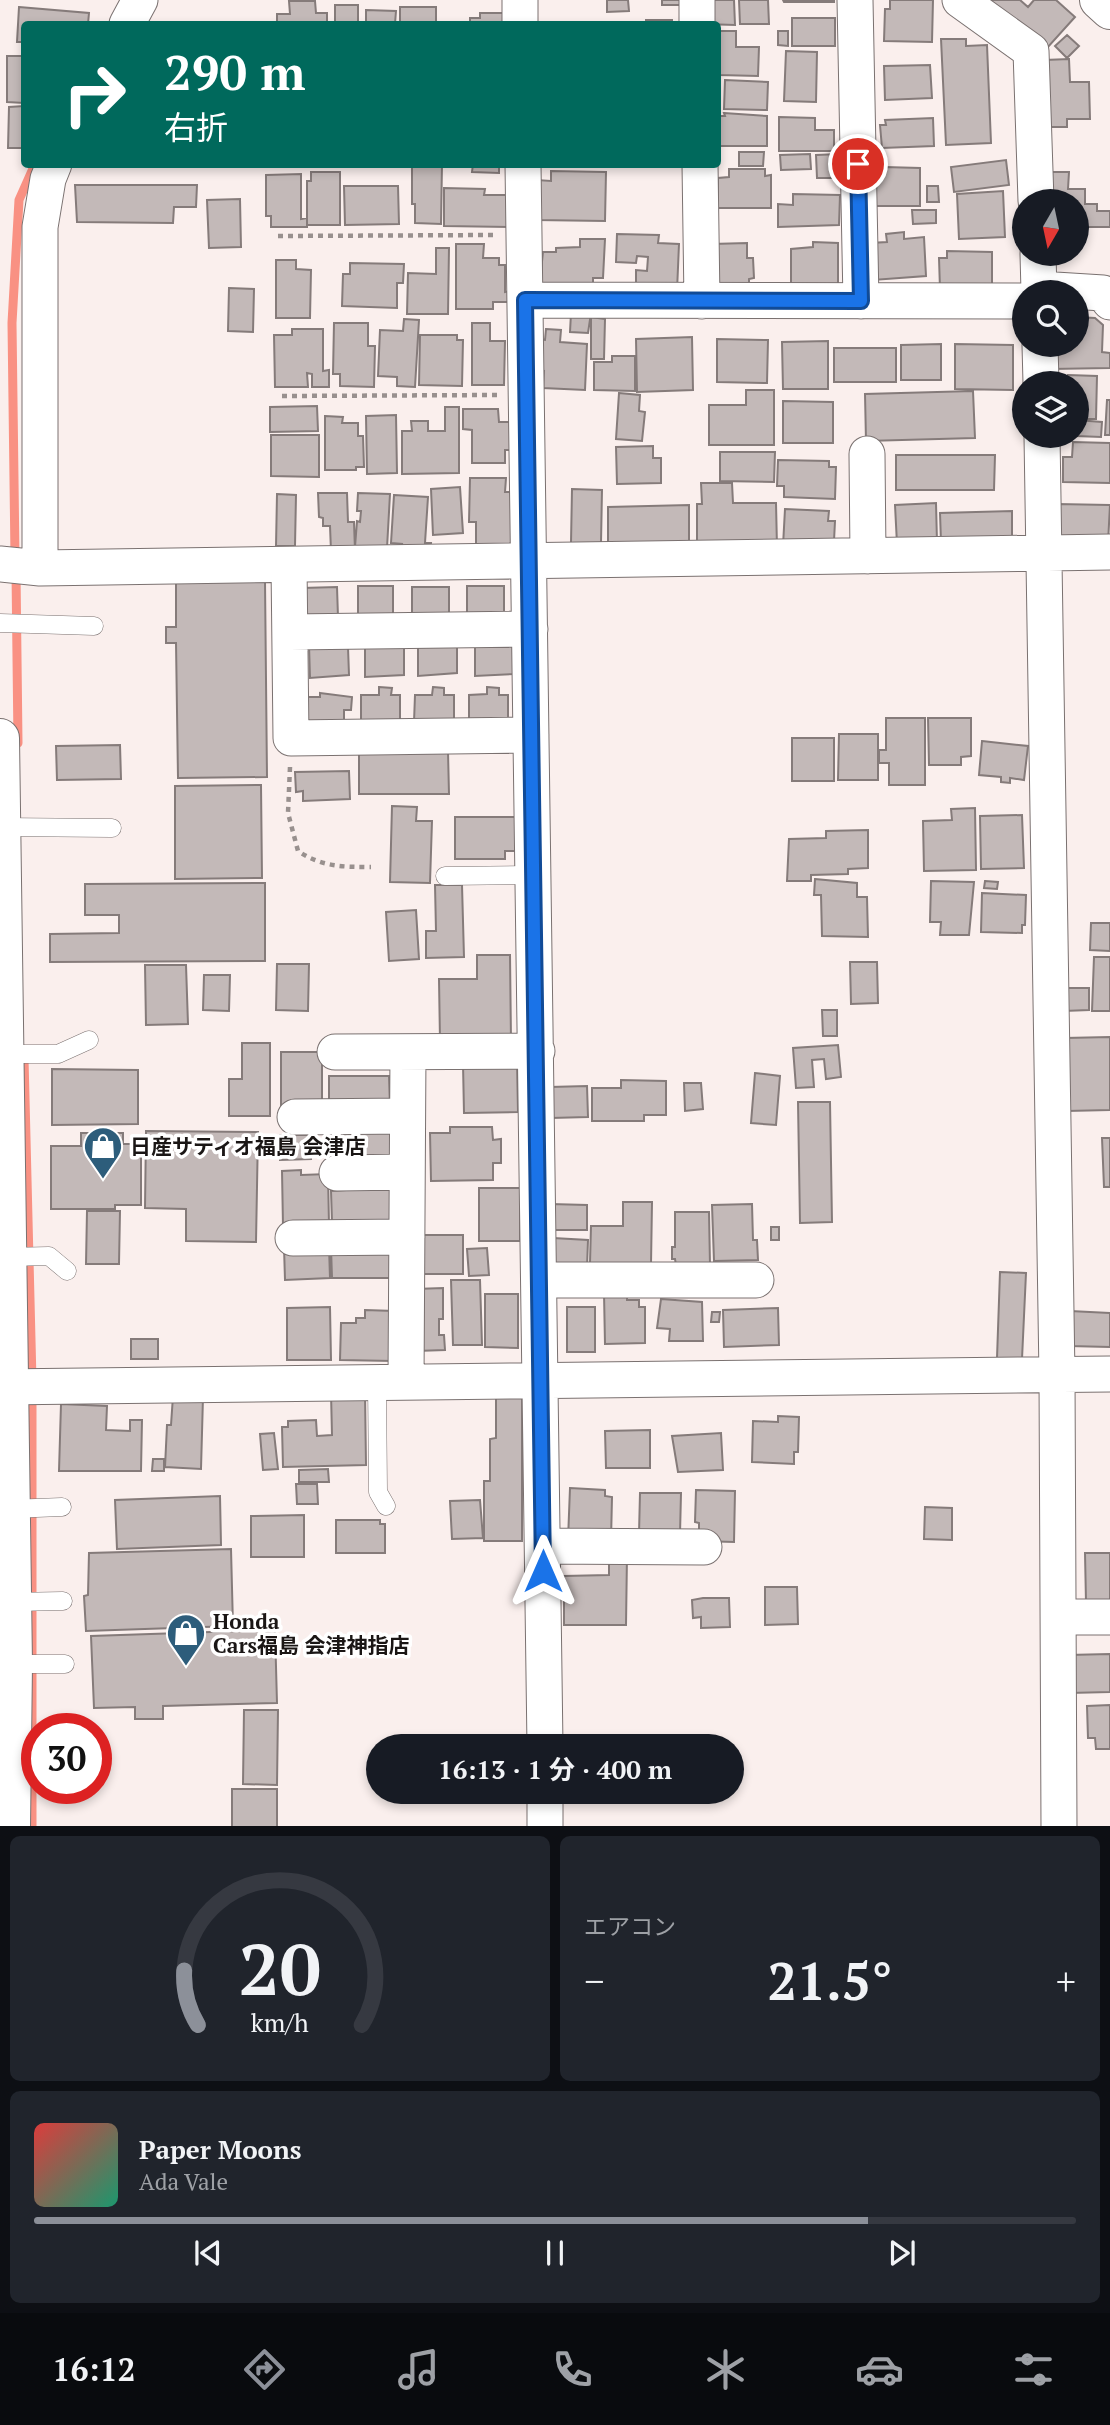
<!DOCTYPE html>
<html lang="ja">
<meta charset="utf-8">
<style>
body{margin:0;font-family:"PT Serif","Noto Sans JP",serif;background:#20242c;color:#f1f3f6;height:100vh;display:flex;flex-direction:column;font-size:26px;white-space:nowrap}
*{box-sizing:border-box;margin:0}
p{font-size:23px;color:#9ea1a6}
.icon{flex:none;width:38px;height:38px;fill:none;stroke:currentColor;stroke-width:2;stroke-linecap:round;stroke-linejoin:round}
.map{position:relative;height:1826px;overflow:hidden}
.details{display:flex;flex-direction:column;gap:10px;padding:10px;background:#0d0f14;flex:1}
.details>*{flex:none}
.top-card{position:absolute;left:21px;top:21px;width:700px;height:147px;border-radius:7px;box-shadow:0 4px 10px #0003;background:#00695c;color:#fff;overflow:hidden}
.needle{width:46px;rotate:189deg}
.buttons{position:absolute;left:1012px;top:189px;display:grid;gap:14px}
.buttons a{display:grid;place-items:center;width:77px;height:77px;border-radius:50%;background:#171b24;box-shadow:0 4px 10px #0003;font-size:35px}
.speed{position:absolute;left:21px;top:1713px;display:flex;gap:14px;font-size:35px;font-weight:700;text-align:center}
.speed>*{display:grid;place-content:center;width:91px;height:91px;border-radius:50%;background:#171b24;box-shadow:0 4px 10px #0003;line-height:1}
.speed .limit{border:10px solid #d22;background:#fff;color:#111}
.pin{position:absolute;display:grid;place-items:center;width:60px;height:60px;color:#fff;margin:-30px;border:4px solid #fff;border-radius:50%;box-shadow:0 2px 7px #0007}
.me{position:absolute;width:77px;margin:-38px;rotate:0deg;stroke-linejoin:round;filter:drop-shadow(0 0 5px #0008)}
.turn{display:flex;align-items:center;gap:24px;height:147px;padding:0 28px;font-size:32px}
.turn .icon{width:91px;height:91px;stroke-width:2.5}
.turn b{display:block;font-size:49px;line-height:60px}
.big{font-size:52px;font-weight:700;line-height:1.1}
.details .widget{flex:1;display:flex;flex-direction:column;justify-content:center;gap:10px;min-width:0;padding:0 24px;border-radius:10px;background:#20242c}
.details .dial{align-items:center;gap:0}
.dial svg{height:182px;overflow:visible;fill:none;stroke:#363941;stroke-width:7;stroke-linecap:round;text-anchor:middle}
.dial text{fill:#f1f3f6;stroke:none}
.song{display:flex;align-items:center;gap:21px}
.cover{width:84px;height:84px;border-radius:10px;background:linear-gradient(135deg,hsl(0 70% 55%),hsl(160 70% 35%))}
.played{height:7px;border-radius:4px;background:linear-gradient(90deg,#8c9099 80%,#363941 80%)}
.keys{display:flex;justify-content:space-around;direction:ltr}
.heat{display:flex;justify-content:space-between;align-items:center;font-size:38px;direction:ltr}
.details .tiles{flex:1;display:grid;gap:10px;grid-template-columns:1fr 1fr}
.widget:last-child{grid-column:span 2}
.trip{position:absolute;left:366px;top:1734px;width:378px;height:70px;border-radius:35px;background:#171b24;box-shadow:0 4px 10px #0003;font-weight:700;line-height:70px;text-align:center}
.tabs{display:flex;height:112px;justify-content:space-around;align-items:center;background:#090b0e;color:#9ea1a6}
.tabs .icon{width:49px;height:49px}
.tabs .active{color:#8c9099}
.tabs b{font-size:32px;color:#f1f3f6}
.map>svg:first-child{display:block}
</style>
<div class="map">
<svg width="1110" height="1827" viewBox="0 0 1110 1827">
<rect width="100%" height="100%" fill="#faefed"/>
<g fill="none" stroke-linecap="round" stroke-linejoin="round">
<path stroke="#f99183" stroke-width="9" d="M15,558L12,323L19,200L35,164
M16,572L18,743
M24,1058L32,1380
M32,1394V1827"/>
</g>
<path fill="#c3b9b8" stroke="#857b7a" stroke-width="2" d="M607,0H628L629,11L607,12Z
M662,0H682V5H662Z
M704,0H734L735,25L704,24Z
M739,0H768L769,24H740Z
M783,0H834V2H784Z
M890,0H933L932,42L884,41L885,9H890Z
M984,0H1020L1028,7L1034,0H1056L1075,17L1048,47Z
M289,1H315L316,13H327V24H277V14H290Z
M335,5H358V24H335Z
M19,7L89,13L88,24H24V42H17Z
M400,7H436V24H400Z
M366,10L396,11L395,24H366Z
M480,13H507V24H470V18H480Z
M792,18H835V46H792Z
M646,20H672V24H646Z
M718,31H736V47H759L758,76L719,75Z
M778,31H788V46L778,45Z
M1067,35L1079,46L1067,58L1055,46Z
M941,39H966V46L987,45L991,143L946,145Z
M786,51L817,52L816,102L784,101Z
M7,56H24V103L7,102Z
M1069,59L1070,82H1089L1090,119H1067V127H1046L1045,60Z
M930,65L932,98L885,100L884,66Z
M725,80L768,82L767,110L724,109Z
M24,106V148H8L9,107Z
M724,113L767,116V146H718V116H725Z
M779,117L815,118V130H834V151H779Z
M933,118L934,146L882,148L880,125H886L885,120Z
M739,152H764L763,166H739Z
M810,154L811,169L781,170L780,155Z
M840,154V178H817L816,155Z
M1006,160L1009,185L954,192L951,167Z
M412,164H442L441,224L415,223V204H412Z
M473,164H499V173L472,172Z
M884,167L920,168V206H867V174H884Z
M729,169H765V176L771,175V208H718V178L729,177Z
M551,171L606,172L605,221L536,220L537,180L551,181Z
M311,172H340V225H307V181H311Z
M1049,172H1069L1068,189H1085V204H1097V211H1110V227H1076V201H1048Z
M301,174V219L307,218V227H271V216H266V175Z
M75,185H197L196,207H174L173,223L77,222Z
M344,186H398L399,224L345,225Z
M927,186H938L939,202H927Z
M444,188L485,189L484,195H509V227L444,226Z
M1003,191L1005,237L959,239L957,194Z
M793,194L840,195L839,225L778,227V204L793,205Z
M240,199L241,247L209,248L207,200Z
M912,210H936V223L913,224Z
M904,232V239L924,237L926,276L873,280L870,243L887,242L886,234Z
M617,234L659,235L658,243L679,244L677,291L636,289V270L647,271L648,257L637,256L636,263L616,262Z
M580,239H605L603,278H593V289L539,290L543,252H556V248L580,247Z
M813,242L838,243V287L791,286V249L813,247Z
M747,243V258H753L754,278L749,279V288L719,289L712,244Z
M456,244H484L483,258H499V265H505V292L510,291V302H493V309H456Z
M436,248H449L448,314H407L408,273L436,274Z
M947,251L992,252V289H940L939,258H947Z
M276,260H296V269L311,270L310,318H276Z
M350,263L404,264L403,283H397V308L342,306L343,274H350Z
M229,288L254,289L253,332L228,331Z
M571,313H591L588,333L570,332Z
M591,317L605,319L604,359H591Z
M1076,317L1095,318L1103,325L1102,352L1110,353V368L1051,369L1052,345H1076Z
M404,319L419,320L415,387L397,386V377L378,376L380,330L403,331Z
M334,323H368V346H375L374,387L340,386V374H333Z
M472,323H490V341H505L504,385H472Z
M292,329H323V371L329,370V387H312V374L307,373L308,387H275L274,335H292Z
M546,329L561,330L560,342L587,344L585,390L543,388L544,371L534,370L536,339L545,340Z
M420,335H457V340H463L462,386L419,385Z
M692,337L693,390L637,392L636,339Z
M717,339L768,340L767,383L717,382Z
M828,341V389H783L782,342Z
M941,344V380H901V345Z
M955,344L1013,345V390L955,389Z
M834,348H896V382H834Z
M612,356H635V391L594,390V362H612Z
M1068,375L1097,376L1096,419H1076V383H1068Z
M746,390H774V445H709V405H746Z
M973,391L975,438L866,441L865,394Z
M619,393L640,395L639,411L645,412L642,441L616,439Z
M1107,400H1110V435H1105Z
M783,401L833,402V443H783Z
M317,406L318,431L270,432V407Z
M445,407H459V473L402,474V431H412L411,421H428V431H445Z
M463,409H498L499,422H510L511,450H505V463H472V430L463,429Z
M396,415L397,473L367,474L366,416Z
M325,416L343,417L342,423H358V436H363L364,467H356V470H325Z
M1076,420L1102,422L1101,437L1076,436Z
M271,435H319V477L271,476Z
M1073,442L1110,443V483L1063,482V457H1072Z
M653,446V458H661V483L617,484L616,447Z
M720,452H775L774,482L720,481Z
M896,455H995L994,490H896Z
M778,460L829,461V467H836L835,499L784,497V486H777Z
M470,478H506L505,492H513L512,547L476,551V522H469Z
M701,483H732L733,503H776L777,547L697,544V504H702Z
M460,487L463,533L433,535L431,489Z
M572,489L602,490L601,543H571Z
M318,493H347L348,522H354L355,551H331L330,526H323V518L319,517Z
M358,493L390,494L387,548L355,547L357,521L360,522L361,511H357Z
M277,494L296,495L295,546H276Z
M394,495L428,497L425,543H431L430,551L401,549L402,544L391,543Z
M936,503L937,542L897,544L895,505Z
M1057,504L1110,505L1108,543H1057Z
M689,505V543L608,545V507Z
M785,509L829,511L828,521H835L834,541L783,546Z
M1012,511V541L941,542L940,513Z
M265,581L267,777L178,778L176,643H166V627H176V582Z
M358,586H393V616H358Z
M467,586H504V615H467Z
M337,587L338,617H302V588Z
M412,587H449V616H412Z
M418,643L457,645V673L418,676Z
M365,644L404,646V675L365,677Z
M475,644L513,645L514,674L475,676Z
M309,645L348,647L349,675L310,678Z
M379,687L392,688L391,695H400V722H361V695H379Z
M433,687L444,688V695H454V723L414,722L415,695H432Z
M487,687L499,688V695H508V722H469V695L487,694Z
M320,693L352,697L351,710H344V723L308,722V697H320Z
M886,718H925V785H889V763H879V750H886Z
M928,718H971V756L961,757V765H929Z
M839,734H878V780H838Z
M792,738H834V781H792Z
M982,741L1028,746L1024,780L1010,778V783L1001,782V777L979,775Z
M120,745L121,779L57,780L56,746Z
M359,751H448L449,794H359Z
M349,771L350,799L303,801V791L296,792L295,772Z
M261,785L262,878L175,879V786Z
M392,806L417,807L416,821H432L430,883L390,882Z
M975,808L976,870L924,871L923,821L952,820L951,809Z
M1022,815L1024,868L981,869L980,816Z
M455,817H515V851H505V859H455Z
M868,830V868L848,869V874L811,875V881H787L789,839L826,838V831Z
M815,879L857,883V897H867L868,937L822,936L821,895H814Z
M931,881L974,882L969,935H940L941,922H930Z
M985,881L998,882L997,889L984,888Z
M265,883V961L50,962V934L119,933V915H85V884Z
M435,885H462L464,957L426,958V931H436Z
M982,893L1026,895L1025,925H1022V933L981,932Z
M416,910L419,959L389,961L386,912Z
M1091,923H1110V951L1090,950Z
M477,955H510L511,1041H440L439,979H477Z
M1094,957H1110V1011H1092Z
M850,962H877L878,1003L851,1004Z
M277,964H309L308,1011L276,1010Z
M145,965H186L188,1024L146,1025Z
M204,975H230L229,1011L203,1010Z
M1064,988H1089V1010L1064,1011Z
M822,1010H837V1036H823Z
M1110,1037V1110L1067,1111L1065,1038Z
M242,1043H270V1116H229V1079H242Z
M838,1045L841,1077L826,1079L824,1059L812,1060L814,1087L796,1088L793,1048Z
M281,1052H322V1109H281Z
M517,1063L518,1112L464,1113L463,1064Z
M52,1069L138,1070V1124L52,1125Z
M755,1073L780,1076L776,1125L751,1123Z
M329,1076H389L390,1107H329Z
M621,1080L666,1081V1115H644V1121H592V1088H621Z
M684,1083H701L703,1109L685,1111Z
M587,1086L588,1117L551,1118L550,1087Z
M798,1102H830L832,1222L800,1223Z
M450,1127H492L493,1140L501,1139V1163H493V1180L431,1181L430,1133H450Z
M146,1131L258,1132L256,1242L186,1241V1209L145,1208Z
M390,1132L391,1164L330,1166L329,1133Z
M81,1133H123V1144H141V1205H115V1209H51V1146H81Z
M280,1135H310L311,1159L280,1160Z
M1102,1138H1110V1187H1104Z
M301,1170V1175L328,1174L329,1225L283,1226L282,1171Z
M392,1187L393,1221L332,1222L331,1191Z
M479,1188H520V1241H479Z
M623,1202H652L651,1265L590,1263L591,1226H623Z
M550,1204L587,1205V1230H550Z
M752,1204L753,1240H757L758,1260L714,1261L712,1205Z
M87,1211H120L119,1264H86Z
M675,1212H709L710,1265H676L675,1259H672V1247H675Z
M771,1227H779V1240H771Z
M415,1235H463V1274H415Z
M553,1238L588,1240L587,1267L552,1265Z
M329,1246L330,1278L285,1280L284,1247Z
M392,1246L393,1278H332L331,1247Z
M487,1248L489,1275L469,1276L467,1249Z
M1000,1272L1026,1273L1022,1359L997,1358Z
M451,1280H480L482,1345H453Z
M443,1288V1319H439V1335H444L445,1350L416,1351L415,1289Z
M604,1293H627V1300H639V1307H645V1343L605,1344Z
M485,1294H518V1348L485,1347Z
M661,1299L702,1302L703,1341H669L670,1329L657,1328Z
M330,1307L331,1360H287V1308Z
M567,1307H595V1352H567Z
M778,1308L779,1345L724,1347L723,1310Z
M365,1310L394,1311L393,1361L340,1360L341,1323H356V1318H365Z
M1070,1311L1110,1313V1347L1069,1346Z
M712,1312H720L719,1322H711Z
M131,1339H158V1359H131Z
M331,1393H365L366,1465L283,1467L282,1427H288V1421L316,1420L317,1436L332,1435Z
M173,1396L203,1397L201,1469L165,1467L167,1425H171Z
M522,1397V1541H484V1481H490V1439L496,1438V1398Z
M61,1404L107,1406L106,1430L130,1431V1420H142L141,1471H59Z
M778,1416L799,1417L798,1452H794V1464L752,1462L753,1421L778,1422Z
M650,1430V1468H606L605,1431Z
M274,1433L278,1469L263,1470L260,1434Z
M721,1433L723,1470L678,1472L672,1436Z
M153,1459H164V1471H152Z
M328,1469L329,1482H299V1470Z
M296,1484H317L318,1504H297Z
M570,1488L605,1490V1496L612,1497L611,1541L568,1540Z
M696,1490L735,1491L734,1542L699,1541V1523L695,1522Z
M640,1493H681L680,1534H639Z
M220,1496L221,1545L117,1549L115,1500Z
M480,1500L483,1538L452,1539L450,1501Z
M925,1507L952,1508V1540L924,1539Z
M304,1515V1557H251V1516Z
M336,1520H380V1524H385V1553H336Z
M231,1549L233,1626L86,1631L84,1596L88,1595L89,1553Z
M1085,1553H1110V1602H1086Z
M609,1555H627L626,1625H564V1576L609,1575Z
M765,1587H797L798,1624L765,1625Z
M703,1598H729L730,1627L701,1628V1617L693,1618L692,1600Z
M275,1630L277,1703L163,1706V1719H135V1707L94,1708L91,1636Z
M1110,1654V1692L1069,1693L1068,1655Z
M1110,1705V1749H1096L1095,1738H1088L1087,1706Z
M244,1710H278L277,1785L243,1784Z
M232,1789H277V1827H232Z"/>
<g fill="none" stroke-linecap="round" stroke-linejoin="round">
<g stroke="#7a7170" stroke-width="19">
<path id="service" d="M0,623L94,626
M1,827L112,828
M445,876L534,875
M4,1054H58L89,1040
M7,1257L49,1256L67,1271
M377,1382L378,1492L386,1506
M10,1509L62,1507
M12,1602L63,1601
M13,1664H65"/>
</g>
<g stroke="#7a7170" stroke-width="37">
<path id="minor" d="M520,0V24
M697,0V24
M855,0L861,301
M960,0L1031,51L1036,201
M127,24L140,0
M523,164L545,1746
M700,164L702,301
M1038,254L1039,292
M1039,289L1103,293L1110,302
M525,300L1024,301
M1040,345L1041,383
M1042,436L1057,1375L1059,1827
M867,454L868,556
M0,564L40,568L1110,552
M289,565L291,738L531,735
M40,568V227L48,179L54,164
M290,632L530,629
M335,1052L537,1051
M295,1117L407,1116
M337,1173L407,1172
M293,1238L407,1237
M540,1280H756
M406,1382L408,1052
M0,1387L1110,1374
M543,1546L704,1547
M1059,1617H1110
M545,1792V1827"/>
</g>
<g stroke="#7a7170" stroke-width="40">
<path id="secondary" d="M0,738L13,1664L11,1827"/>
</g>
<g stroke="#7a7170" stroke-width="40">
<path id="trunk" d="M1099,0L1110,10"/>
</g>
<path stroke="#98908e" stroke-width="4.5" stroke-dasharray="5 5" stroke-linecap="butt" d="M278,236L495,235
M282,396L497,395
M290,767L288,813L298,851C322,867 343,867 371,867"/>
<use href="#service" stroke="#fff" stroke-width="18"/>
<use href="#minor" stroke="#fff" stroke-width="35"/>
<use href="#secondary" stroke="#fff" stroke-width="38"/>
<use href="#trunk" stroke="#fff" stroke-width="38"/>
</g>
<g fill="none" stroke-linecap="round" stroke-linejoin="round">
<g stroke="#114b97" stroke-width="18">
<path id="route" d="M543,1571L525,300L861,301L858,164"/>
</g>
<use href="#route" stroke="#1a73e8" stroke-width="12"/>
</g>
<defs>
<g id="shop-pin" transform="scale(2.0125)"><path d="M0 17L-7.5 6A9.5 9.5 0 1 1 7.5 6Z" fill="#2d5d7b" stroke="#fff"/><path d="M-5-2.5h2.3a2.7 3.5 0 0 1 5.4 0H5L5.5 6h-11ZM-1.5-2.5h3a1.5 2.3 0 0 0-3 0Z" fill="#fff"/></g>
</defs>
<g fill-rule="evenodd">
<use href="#shop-pin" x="103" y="1146"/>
<use href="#shop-pin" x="186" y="1633"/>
</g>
<g text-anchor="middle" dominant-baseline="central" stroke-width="7" stroke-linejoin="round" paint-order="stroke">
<g font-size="21" font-weight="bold" fill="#1a1615" stroke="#fff" text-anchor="start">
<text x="130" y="1146">日産サティオ福島 会津店</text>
<text x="213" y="1621">Honda<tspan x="213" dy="24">Cars福島 会津神指店</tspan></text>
</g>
</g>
</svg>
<div class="buttons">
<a><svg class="needle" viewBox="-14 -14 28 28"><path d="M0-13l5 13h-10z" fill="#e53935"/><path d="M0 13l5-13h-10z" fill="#9ea1a6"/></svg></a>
<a><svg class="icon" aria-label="search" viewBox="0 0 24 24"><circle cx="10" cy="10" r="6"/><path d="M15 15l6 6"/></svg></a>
<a><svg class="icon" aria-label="layers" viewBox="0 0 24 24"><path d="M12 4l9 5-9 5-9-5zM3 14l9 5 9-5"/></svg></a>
</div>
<div class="speed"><div class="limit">30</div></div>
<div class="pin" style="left:858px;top:164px;background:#d93025"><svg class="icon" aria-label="arrive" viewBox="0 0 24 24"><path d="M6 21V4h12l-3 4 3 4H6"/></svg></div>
<svg class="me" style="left:543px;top:1571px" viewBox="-20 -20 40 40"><path d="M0-17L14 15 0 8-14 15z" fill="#1a73e8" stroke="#fff" stroke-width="4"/></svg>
<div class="trip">16:13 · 1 分 · 400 m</div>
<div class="top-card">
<div class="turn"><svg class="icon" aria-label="right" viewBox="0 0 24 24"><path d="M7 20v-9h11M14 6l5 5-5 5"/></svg><div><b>290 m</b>右折</div></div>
</div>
</div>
<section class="details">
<div class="tiles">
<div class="widget dial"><svg viewBox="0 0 100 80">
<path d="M14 69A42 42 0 1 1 86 69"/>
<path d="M14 69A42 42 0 0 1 8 45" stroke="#8c9099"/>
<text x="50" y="56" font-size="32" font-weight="700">20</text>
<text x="50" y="72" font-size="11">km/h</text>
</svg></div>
<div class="widget"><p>エアコン</p>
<div class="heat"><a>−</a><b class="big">21.5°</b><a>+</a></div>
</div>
<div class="widget">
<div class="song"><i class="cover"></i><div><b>Paper Moons</b><p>Ada Vale</p></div></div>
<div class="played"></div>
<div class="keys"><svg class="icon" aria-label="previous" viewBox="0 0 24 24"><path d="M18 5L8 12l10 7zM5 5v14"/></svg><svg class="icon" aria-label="pause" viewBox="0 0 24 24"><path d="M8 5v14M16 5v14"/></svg><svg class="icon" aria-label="next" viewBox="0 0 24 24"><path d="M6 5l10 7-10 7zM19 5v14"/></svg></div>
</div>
</div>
</section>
<nav class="tabs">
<b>16:12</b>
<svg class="icon active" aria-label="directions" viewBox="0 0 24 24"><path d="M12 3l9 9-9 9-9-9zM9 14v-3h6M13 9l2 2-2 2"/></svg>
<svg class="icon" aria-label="music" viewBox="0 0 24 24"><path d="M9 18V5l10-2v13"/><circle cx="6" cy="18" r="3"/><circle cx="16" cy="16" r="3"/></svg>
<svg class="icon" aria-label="phone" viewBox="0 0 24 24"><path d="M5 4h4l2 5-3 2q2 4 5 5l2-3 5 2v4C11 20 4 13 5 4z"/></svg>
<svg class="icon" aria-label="climate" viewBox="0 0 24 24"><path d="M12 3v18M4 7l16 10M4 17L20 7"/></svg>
<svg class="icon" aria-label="car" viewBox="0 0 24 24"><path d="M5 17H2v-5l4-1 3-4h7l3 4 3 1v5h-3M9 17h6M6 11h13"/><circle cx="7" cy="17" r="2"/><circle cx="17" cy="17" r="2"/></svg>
<svg class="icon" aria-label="filters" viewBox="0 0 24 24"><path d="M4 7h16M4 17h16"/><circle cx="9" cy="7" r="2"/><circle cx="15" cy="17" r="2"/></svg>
</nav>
